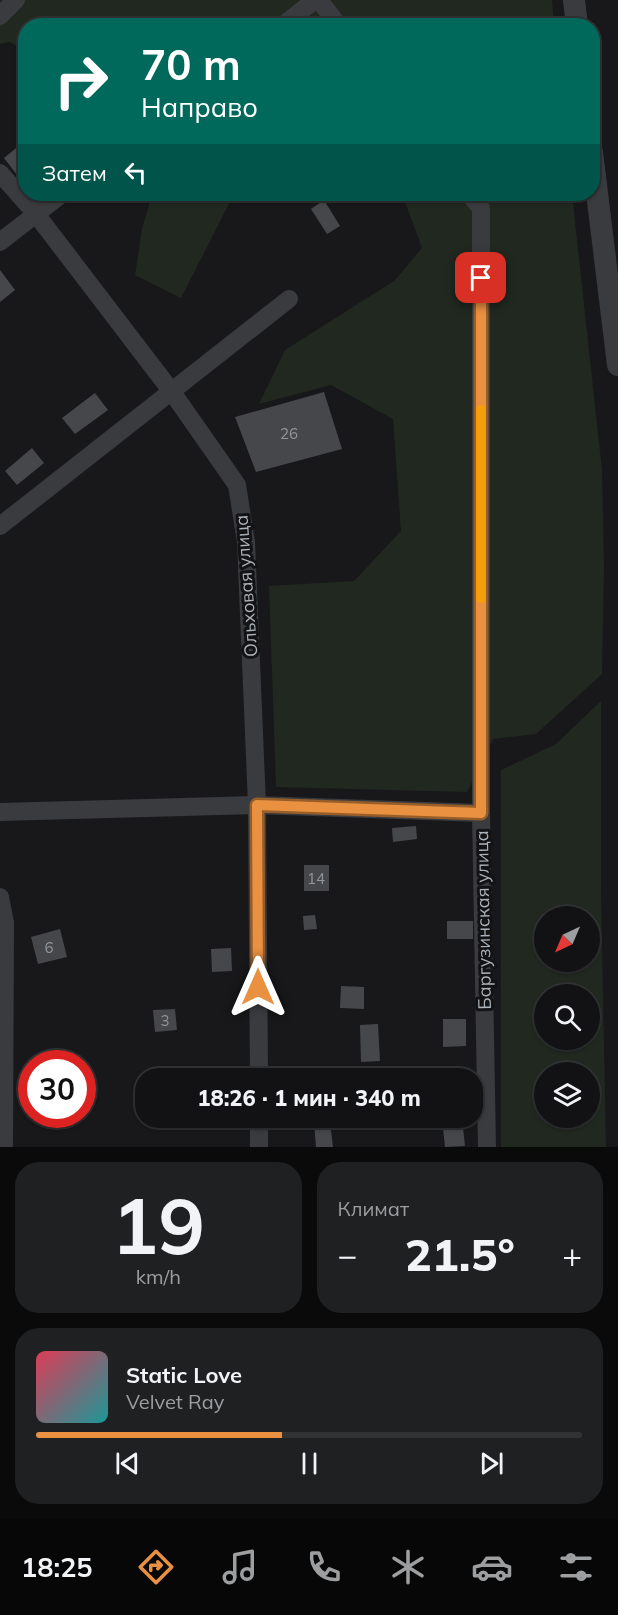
<!DOCTYPE html>
<html lang="ru">
<meta charset="utf-8">
<style>
body{margin:0;font-family:Mulish,sans-serif;background:#1f2022;color:#f1f3f6;height:100vh;display:flex;flex-direction:column;font-size:22px;white-space:nowrap}
*{box-sizing:border-box;margin:0}
p{font-size:20px;color:#9c9ea0}
.icon{flex:none;width:33px;height:33px;fill:none;stroke:currentColor;stroke-width:2;stroke-linecap:round;stroke-linejoin:round}
.map{position:relative;height:1147px;overflow:hidden}
.panel{display:flex;flex-direction:column;gap:15px;padding:15px;background:#0a0a0b;flex:1}
.panel>*{flex:none}
.hud{position:absolute;left:18px;top:18px;width:582px;height:183px;border-radius:24px;box-shadow:0 2px 4px #0004,0 0 0 2px #313234;background:#00695c;color:#fff;overflow:hidden}
.needle{width:39px;rotate:224deg}
.tools{position:absolute;left:534px;top:906px;display:grid;gap:12px}
.tools a{display:grid;place-items:center;width:66px;height:66px;border-radius:50%;background:#121214;box-shadow:0 2px 4px #0004,0 0 0 2px #313234;font-size:30px}
.speed{position:absolute;left:18px;top:1050px;display:flex;gap:12px;font-size:30px;font-weight:700;text-align:center}
.speed>*{display:grid;place-content:center;width:78px;height:78px;border-radius:50%;background:#121214;box-shadow:0 2px 4px #0004,0 0 0 2px #313234;line-height:1}
.speed .limit{border:9px solid #d22;background:#fff;color:#111}
.pin{position:absolute;display:grid;place-items:center;width:51px;height:51px;color:#fff;margin:-26px;border-radius:12px;box-shadow:0 3px 9px #0006}
.me{position:absolute;width:66px;margin:-33px;rotate:0deg;stroke-linejoin:round;filter:drop-shadow(0 0 4px #0008)}
.turn{display:flex;align-items:center;gap:21px;height:126px;padding:0 24px;font-size:27px}
.turn .icon{width:78px;height:78px;stroke-width:2.5}
.turn b{display:block;font-size:42px;line-height:51px}
.then{display:flex;align-items:center;height:57px;padding:0 24px;background:#0003;gap:12px;font-size:22px}
.big{font-size:45px;font-weight:800;line-height:1.1}
.panel .card{flex:1;display:flex;flex-direction:column;justify-content:center;gap:9px;min-width:0;padding:0 21px;border-radius:24px;background:#1f2022}
.panel .dial{align-items:center;gap:0}
.dial b{font-size:78px;line-height:1}
.song{display:flex;align-items:center;gap:18px}
.cover{width:72px;height:72px;border-radius:9px;background:linear-gradient(135deg,hsl(350 70% 55%),hsl(180 70% 35%))}
.played{height:6px;border-radius:3px;background:linear-gradient(90deg,#e99041 45%,#313234 45%)}
.keys{display:flex;justify-content:space-around;direction:ltr}
.heat{display:flex;justify-content:space-between;align-items:center;font-size:33px;direction:ltr}
.panel .tiles{flex:1;display:grid;gap:15px;grid-template-columns:1fr 1fr}
.card:last-child{grid-column:span 2}
.trip{position:absolute;left:135px;top:1068px;width:348px;height:60px;border-radius:24px;background:#121214;box-shadow:0 2px 4px #0004,0 0 0 2px #313234;font-weight:800;line-height:60px;text-align:center}
.menu{display:flex;height:96px;justify-content:space-around;align-items:center;background:#070708;color:#9c9ea0}
.menu .icon{width:42px;height:42px}
.menu .current{color:#e99041}
.menu b{font-size:27px;color:#f1f3f6}
.map>svg:first-child{display:block}
</style>
<div class="map">
<svg width="618" height="1147" viewBox="0 0 618 1147">
<rect width="100%" height="100%" fill="#18181a"/>
<path fill="#202820" fill-rule="evenodd" d="M0,0H552L554,25L26,26L25,51L10,42L0,44Z
M152,194H234L181,298L135,275L142,229Z
M399,194H572L602,470L604,567L602,674L536,734L493,739L467,792L276,787L269,586L354,581L401,531L393,419L331,385L259,404L285,350L394,281L422,248L405,202Z
M601,701V892L606,1147H501V770L556,744ZM544,916H590V962H544ZM544,994H590V1040H544ZM544,1072H590V1118H544Z"/>
<path fill="#45474a" d="M21,144L26,150V183L24,184L4,158Z
M324,200L340,226L327,234L311,209Z
M0,270L15,290L0,302Z
M324,392L342,449L256,472L235,417Z
M95,393L108,410L75,434L62,418Z
M32,448L44,463L17,485L5,471Z
M416,826L417,839L393,842L392,828Z
M304,865H329V891H304Z
M315,915L317,929L304,930L303,916Z
M447,921H473V939H447Z
M60,929L67,957L38,964L31,937Z
M231,948L232,971L212,972L211,949Z
M341,986L364,987V1009L340,1008Z
M175,1009L177,1030L155,1032L153,1010Z
M443,1019H466V1046L443,1047Z
M378,1024L380,1061L361,1062L360,1025Z
M442,1118H462L465,1146L445,1147Z
M330,1121L333,1147H316L314,1123Z"/>
<g fill="none" stroke-linecap="round" stroke-linejoin="round">
<path stroke="#393b3f" stroke-width="18" d="M319,0L339,26
M0,16L16,0
M282,26L315,0
M0,173L36,214L172,392L237,485L246,542L257,805L259,1078
M469,194L481,208V813L487,1147
M0,242L62,194
M0,526L289,299
M0,812L257,805L481,813
M0,897L5,923L4,1147
M259,1118V1147"/>
<path stroke="#393b3f" stroke-width="22" d="M574,0L577,26
M592,152L618,365"/>
</g>
<g fill="none" stroke-linecap="round" stroke-linejoin="round">
<g stroke="#975e2a" stroke-width="15">
<path id="route" d="M258,987L257,805L481,813V278"/>
</g>
<use href="#route" stroke="#e99041" stroke-width="10"/>
<path stroke="#f59e0b" stroke-width="10" d="M481,410V598"/>
</g>
<g text-anchor="middle" dominant-baseline="central" stroke-width="6" stroke-linejoin="round" paint-order="stroke">
<g font-size="15" fill="#92979d">
<text x="289" y="433">26</text>
<text x="316" y="878">14</text>
<text x="49" y="947">6</text>
<text x="165" y="1020">3</text>
</g>
<g font-size="18" fill="#abb2b9" stroke="#131315">
<text transform="translate(246 586) rotate(-94)">Ольховая улица</text>
<text transform="translate(483 920) rotate(-91)">Баргузинская улица</text>
</g>
</g>
</svg>
<div class="tools">
<a><svg class="needle" viewBox="-14 -14 28 28"><path d="M0-13l5 13h-10z" fill="#e53935"/><path d="M0 13l5-13h-10z" fill="#9c9ea0"/></svg></a>
<a><svg class="icon" aria-label="search" viewBox="0 0 24 24"><circle cx="10" cy="10" r="6"/><path d="M15 15l6 6"/></svg></a>
<a><svg class="icon" aria-label="layers" viewBox="0 0 24 24"><path d="M12 4l9 5-9 5-9-5zM3 14l9 5 9-5"/></svg></a>
</div>
<div class="speed"><div class="limit">30</div></div>
<div class="pin" style="left:481px;top:278px;background:#d93025"><svg class="icon" aria-label="arrive" viewBox="0 0 24 24"><path d="M6 21V4h12l-3 4 3 4H6"/></svg></div>
<svg class="me" style="left:258px;top:987px" viewBox="-20 -20 40 40"><path d="M0-17L14 15 0 8-14 15z" fill="#e99041" stroke="#fff" stroke-width="4"/></svg>
<div class="trip">18:26 · 1 мин · 340 m</div>
<div class="hud">
<div class="turn"><svg class="icon" aria-label="right" viewBox="0 0 24 24"><path d="M7 20v-9h11M14 6l5 5-5 5"/></svg><div><b>70 m</b>Направо</div></div>
<div class="then">Затем<svg class="icon" aria-label="left" viewBox="0 0 24 24"><path d="M17 20v-9H6M10 6l-5 5 5 5"/></svg></div>
</div>
</div>
<section class="panel">
<div class="tiles">
<div class="card dial"><b>19</b><p>km/h</p></div>
<div class="card"><p>Климат</p>
<div class="heat"><a>−</a><b class="big">21.5°</b><a>+</a></div>
</div>
<div class="card">
<div class="song"><i class="cover"></i><div><b>Static Love</b><p>Velvet Ray</p></div></div>
<div class="played"></div>
<div class="keys"><svg class="icon" aria-label="previous" viewBox="0 0 24 24"><path d="M18 5L8 12l10 7zM5 5v14"/></svg><svg class="icon" aria-label="pause" viewBox="0 0 24 24"><path d="M8 5v14M16 5v14"/></svg><svg class="icon" aria-label="next" viewBox="0 0 24 24"><path d="M6 5l10 7-10 7zM19 5v14"/></svg></div>
</div>
</div>
</section>
<nav class="menu">
<b>18:25</b>
<svg class="icon current" aria-label="directions" viewBox="0 0 24 24"><path d="M12 3l9 9-9 9-9-9zM9 14v-3h6M13 9l2 2-2 2"/></svg>
<svg class="icon" aria-label="music" viewBox="0 0 24 24"><path d="M9 18V5l10-2v13"/><circle cx="6" cy="18" r="3"/><circle cx="16" cy="16" r="3"/></svg>
<svg class="icon" aria-label="phone" viewBox="0 0 24 24"><path d="M5 4h4l2 5-3 2q2 4 5 5l2-3 5 2v4C11 20 4 13 5 4z"/></svg>
<svg class="icon" aria-label="climate" viewBox="0 0 24 24"><path d="M12 3v18M4 7l16 10M4 17L20 7"/></svg>
<svg class="icon" aria-label="car" viewBox="0 0 24 24"><path d="M5 17H2v-5l4-1 3-4h7l3 4 3 1v5h-3M9 17h6M6 11h13"/><circle cx="7" cy="17" r="2"/><circle cx="17" cy="17" r="2"/></svg>
<svg class="icon" aria-label="filters" viewBox="0 0 24 24"><path d="M4 7h16M4 17h16"/><circle cx="9" cy="7" r="2"/><circle cx="15" cy="17" r="2"/></svg>
</nav>
